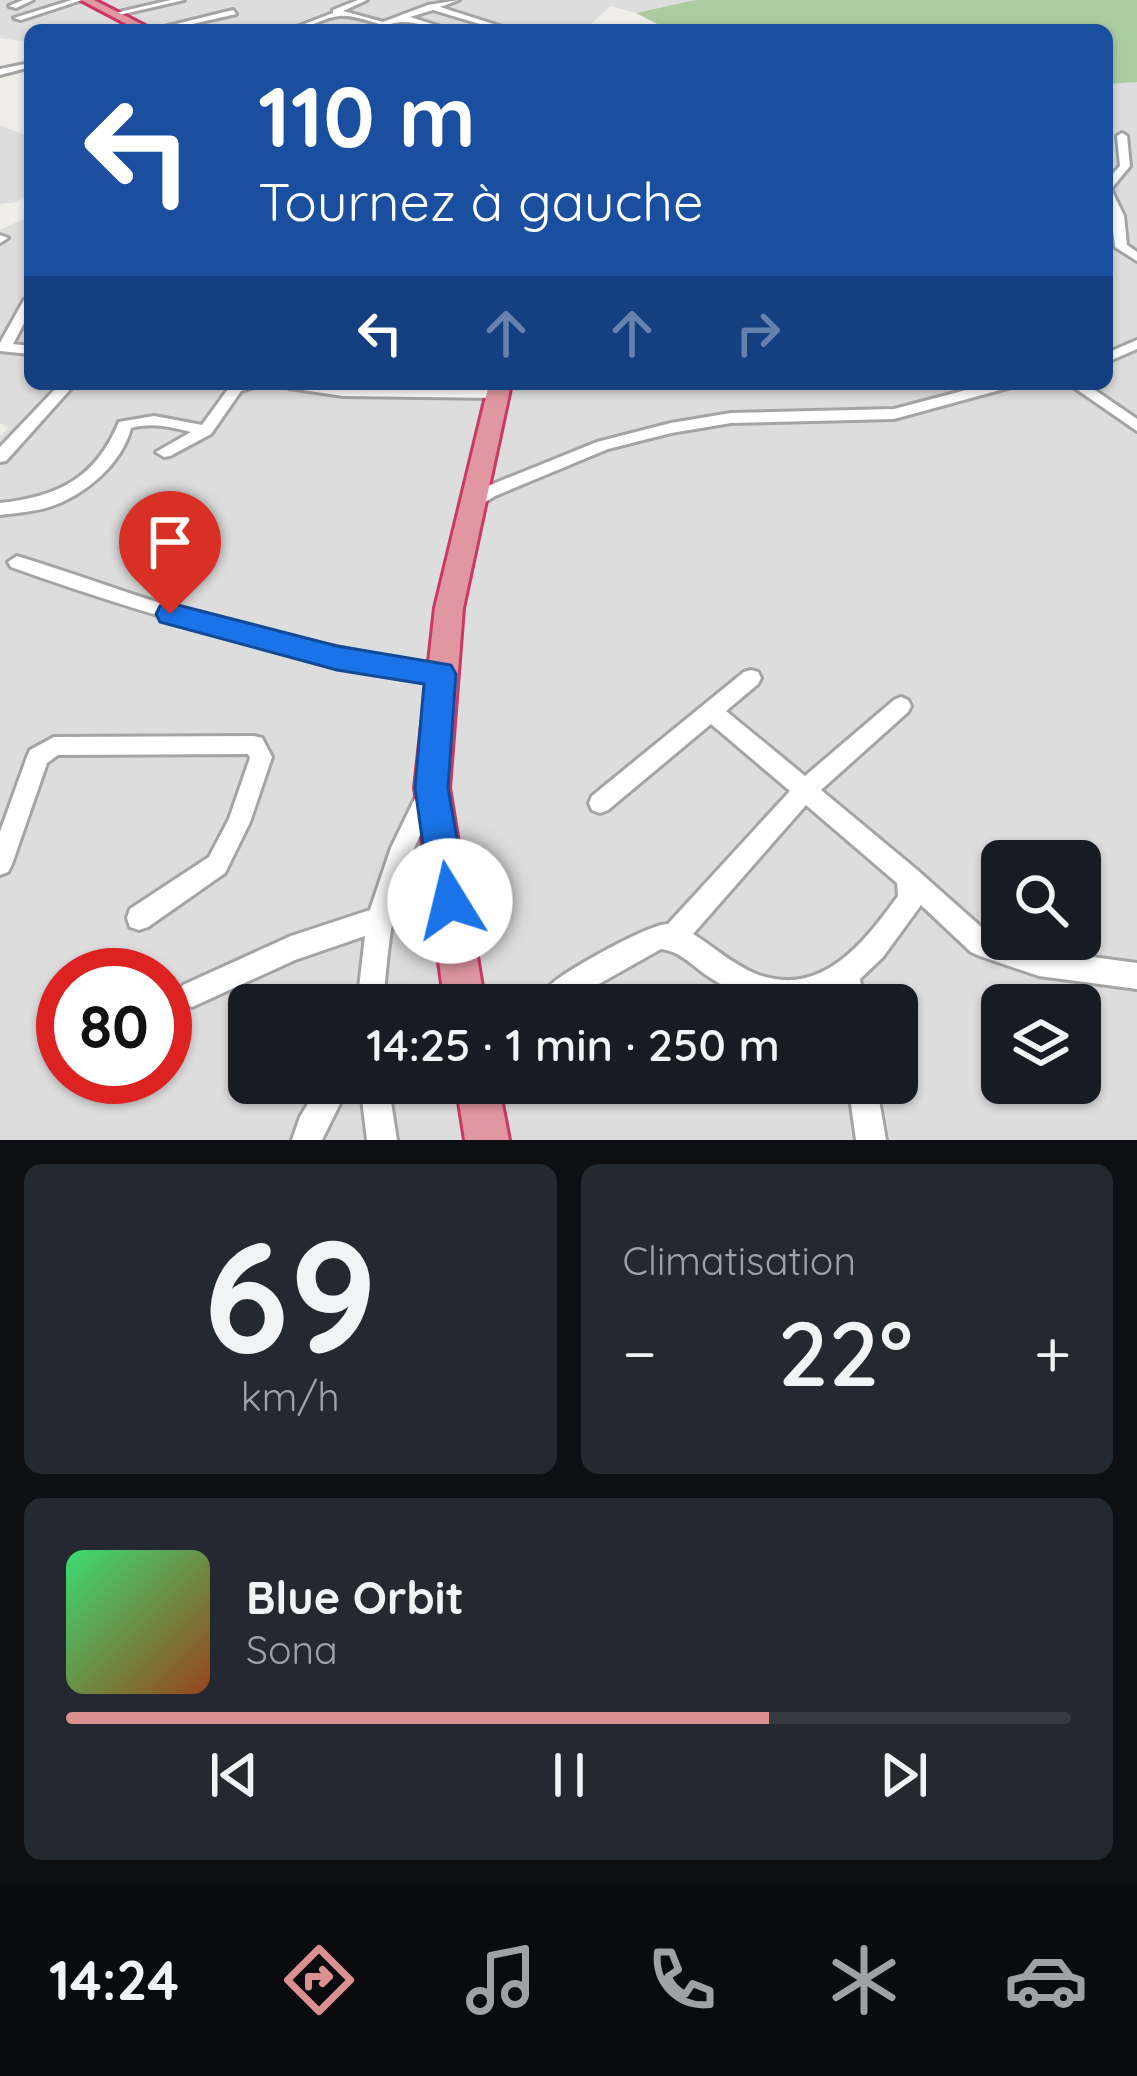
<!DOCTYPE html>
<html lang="fr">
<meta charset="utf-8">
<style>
body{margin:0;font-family:Quicksand,sans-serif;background:#242831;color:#f1f3f6;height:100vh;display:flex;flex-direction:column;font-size:45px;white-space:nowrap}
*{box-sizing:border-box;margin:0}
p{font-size:39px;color:#9ea1a6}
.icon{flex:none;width:66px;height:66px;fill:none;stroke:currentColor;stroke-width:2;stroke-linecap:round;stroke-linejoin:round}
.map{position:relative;height:1140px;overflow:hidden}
.drawer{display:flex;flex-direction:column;gap:24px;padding:24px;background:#0d0f14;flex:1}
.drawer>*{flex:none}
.hud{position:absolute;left:24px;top:24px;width:1089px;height:366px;border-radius:18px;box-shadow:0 3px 9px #0004;background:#1a4fa0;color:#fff;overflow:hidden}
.buttons{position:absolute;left:981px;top:840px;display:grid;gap:24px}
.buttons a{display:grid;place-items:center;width:120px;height:120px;border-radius:18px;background:#171b24;box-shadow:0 3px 9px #0004;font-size:60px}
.speed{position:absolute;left:36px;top:948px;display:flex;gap:24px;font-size:60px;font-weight:700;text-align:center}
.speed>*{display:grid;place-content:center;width:156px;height:156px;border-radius:50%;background:#171b24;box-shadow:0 3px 9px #0004;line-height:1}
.speed .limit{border:18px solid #d22;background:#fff;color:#111}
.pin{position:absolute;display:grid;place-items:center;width:102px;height:102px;color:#fff;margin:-123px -51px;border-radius:50% 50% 50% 0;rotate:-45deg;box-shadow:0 0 12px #0007}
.pin .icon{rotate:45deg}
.me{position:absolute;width:132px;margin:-66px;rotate:351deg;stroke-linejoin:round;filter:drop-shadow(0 0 9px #0008)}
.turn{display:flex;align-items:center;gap:42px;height:252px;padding:0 36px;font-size:54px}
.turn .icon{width:156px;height:156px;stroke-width:2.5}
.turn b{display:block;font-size:84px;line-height:102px}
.lanes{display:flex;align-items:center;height:114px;padding:0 36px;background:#0003;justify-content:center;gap:60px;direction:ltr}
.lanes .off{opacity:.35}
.big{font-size:90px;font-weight:600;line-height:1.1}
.drawer .widget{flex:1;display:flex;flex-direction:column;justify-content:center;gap:18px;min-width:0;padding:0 42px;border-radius:18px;background:#242831}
.drawer .dial{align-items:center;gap:0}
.dial b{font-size:156px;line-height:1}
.song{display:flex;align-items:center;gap:36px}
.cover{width:144px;height:144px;border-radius:18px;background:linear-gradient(135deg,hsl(140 70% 55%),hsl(20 70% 35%))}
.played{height:12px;border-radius:6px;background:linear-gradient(90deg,#da918f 70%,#363941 70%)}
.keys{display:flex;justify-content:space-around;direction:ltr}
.heat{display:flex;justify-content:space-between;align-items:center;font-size:66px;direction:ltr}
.drawer .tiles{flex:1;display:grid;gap:24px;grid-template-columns:1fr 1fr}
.widget:last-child{grid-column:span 2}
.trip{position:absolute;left:228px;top:984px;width:690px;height:120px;border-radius:18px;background:#171b24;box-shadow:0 3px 9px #0004;font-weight:600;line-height:120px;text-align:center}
.dock{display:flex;height:192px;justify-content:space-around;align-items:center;background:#090b0e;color:#9ea1a6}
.dock .icon{width:84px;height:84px}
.dock .active{color:#da918f}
.dock b{font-size:54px;color:#f1f3f6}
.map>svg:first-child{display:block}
</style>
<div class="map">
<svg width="1137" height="1140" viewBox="0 0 1137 1140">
<rect width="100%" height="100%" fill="#f0eee8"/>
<path fill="#dedddd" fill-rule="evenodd" d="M0,0H695L636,13L610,6L585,30H30V42L0,38Z
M1137,82V1140H0V436L9,428L0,423V230L30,216V384H1107V84ZM1002,861H1080V939H1002ZM63,975H165V1077H63ZM249,1005H897V1083H249ZM1002,1005H1080V1083H1002Z
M0,125L30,137V192L16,202L0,204Z"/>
<path fill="#abcba0" d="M695,0H1137V82L1107,84V30H669L636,13Z"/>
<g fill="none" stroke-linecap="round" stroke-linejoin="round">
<g stroke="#a4a4a4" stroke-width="6">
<path id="minor" d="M23,0H33L16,8L9,6Z
M72,0H82L21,20L14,18Z
M171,0H184L119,15L115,13Z
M358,0H367L343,11L383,22L428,5L459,0L440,7L509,29L500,30L433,10L410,17L451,30C430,30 411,17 391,24L410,30C387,30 359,14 339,16C321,18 308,30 289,30L333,13V10Z
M233,10L236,14L166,30H152Z
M30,63V67L0,75V69Z
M1122,133L1127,136L1130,166L1111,189L1124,216L1127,245L1137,252V261L1115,247C1113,224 1107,203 1107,180L1120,166L1117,136Z
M0,235L8,238L0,243Z
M30,296V312L13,344L30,346V354L0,351V343L24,300Z
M1137,340V349L1107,362V353Z
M60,384H75L6,461L0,462V447Z
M263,384L241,391L211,434L170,456L164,457L156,452L191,432C171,427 151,422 131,428C122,464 84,496 49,507C33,512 16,513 0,515V503C58,497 96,478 119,422L154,416L202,425L231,385Z
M282,384L499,390L506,394L499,398L343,396L289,388Z
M989,384H1013L1011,387L894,419L731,423L671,433L608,449L495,496L474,509L466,503L483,488L597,442L671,423L731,413L894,409Z
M1069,384H1086L1137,419V431Z
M17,556C70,572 123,592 176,608C263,633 351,651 440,666L447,668L450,674L447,680L440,682C293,657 151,617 11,567L8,562Z
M751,670L758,672L761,678L758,684L726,711L805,776L894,700L901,697L908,700L911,706L908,712L821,790L916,869L988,933L1039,950L1137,963V989L1039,976L980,956L971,952L921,905L883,957L860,979L864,1005H838L836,994C828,998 818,1003 809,1005C773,1012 731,993 702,972C689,962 678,951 661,949L574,998L568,1005H536C540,995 545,989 554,982C571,968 649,924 668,924L790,791L711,724L608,810L600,813L592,810L589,803L592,796L744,672ZM806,805L897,883L898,896C864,943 821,999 756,974C732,964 714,947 693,934Z
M254,736L262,738L272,757L250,822L225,873L148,927L139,930L130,927L127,918L130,909L209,857L229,819L250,758L248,754L58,755L47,763L12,864L8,872L0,875V832L27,757L30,750L54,737Z
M429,783L437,786L440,793C428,819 414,845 405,872C390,915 387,960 383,1005H357L365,936L295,960L192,1007L183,1003L179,994L183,985L291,936L370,910L391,848L421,786Z
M320,1083H350L322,1140H292L300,1117Z
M360,1083H388L397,1140H367Z
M848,1083H876L886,1140H856Z"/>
</g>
<g stroke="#cc3763" stroke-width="6">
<path id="highway" d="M81,0H94L153,30H138Z
M489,384H511L463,608L449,788L485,1005H445L415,788L435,608Z
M456,1083H498L509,1140H465Z"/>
</g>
<use href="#minor" fill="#fff" fill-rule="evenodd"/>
<use href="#highway" fill="#e097a1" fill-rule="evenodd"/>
</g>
<path fill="#1a73e8" stroke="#114b97" stroke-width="3" d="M170,603L337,646L451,665L456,674L448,788L468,901L463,914L450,920L437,914L431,901L415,788L424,684L337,670L160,622L156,614L160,606Z"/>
</svg>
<div class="buttons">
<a><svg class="icon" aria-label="search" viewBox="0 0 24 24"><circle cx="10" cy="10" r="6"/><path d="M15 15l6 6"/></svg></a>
<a><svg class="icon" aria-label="layers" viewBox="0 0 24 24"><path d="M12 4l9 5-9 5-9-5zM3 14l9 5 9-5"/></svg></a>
</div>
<div class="speed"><div class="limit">80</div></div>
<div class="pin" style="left:170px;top:614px;background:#d93025"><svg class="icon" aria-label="arrive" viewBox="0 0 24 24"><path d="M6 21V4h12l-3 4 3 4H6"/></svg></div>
<svg class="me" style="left:450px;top:901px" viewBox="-20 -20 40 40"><circle r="19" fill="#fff"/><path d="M0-13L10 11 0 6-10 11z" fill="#1a73e8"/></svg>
<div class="trip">14:25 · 1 min · 250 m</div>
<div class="hud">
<div class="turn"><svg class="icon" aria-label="left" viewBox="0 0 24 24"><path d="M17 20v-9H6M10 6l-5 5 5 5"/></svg><div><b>110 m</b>Tournez à gauche</div></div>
<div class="lanes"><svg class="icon" aria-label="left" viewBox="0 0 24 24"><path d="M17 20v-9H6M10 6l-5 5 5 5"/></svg><svg class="icon off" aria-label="ahead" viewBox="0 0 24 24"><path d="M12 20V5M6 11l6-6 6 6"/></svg><svg class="icon off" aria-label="ahead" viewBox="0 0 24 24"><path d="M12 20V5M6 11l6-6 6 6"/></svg><svg class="icon off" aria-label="right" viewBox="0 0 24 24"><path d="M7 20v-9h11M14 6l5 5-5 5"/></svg></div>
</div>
</div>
<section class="drawer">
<div class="tiles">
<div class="widget dial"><b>69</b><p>km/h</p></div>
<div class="widget"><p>Climatisation</p>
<div class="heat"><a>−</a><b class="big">22°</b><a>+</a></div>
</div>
<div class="widget">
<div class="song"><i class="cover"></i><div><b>Blue Orbit</b><p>Sona</p></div></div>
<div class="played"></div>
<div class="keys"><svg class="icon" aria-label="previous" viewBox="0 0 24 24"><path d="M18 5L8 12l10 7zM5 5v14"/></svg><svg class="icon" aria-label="pause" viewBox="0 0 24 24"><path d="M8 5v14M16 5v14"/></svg><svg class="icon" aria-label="next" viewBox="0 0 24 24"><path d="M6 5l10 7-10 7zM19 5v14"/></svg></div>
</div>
</div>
</section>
<nav class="dock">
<b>14:24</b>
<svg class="icon active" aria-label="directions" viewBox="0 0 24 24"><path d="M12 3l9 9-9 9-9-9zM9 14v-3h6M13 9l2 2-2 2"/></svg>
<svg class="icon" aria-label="music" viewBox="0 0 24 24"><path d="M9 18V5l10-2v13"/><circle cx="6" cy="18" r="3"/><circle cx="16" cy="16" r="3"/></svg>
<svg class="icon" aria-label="phone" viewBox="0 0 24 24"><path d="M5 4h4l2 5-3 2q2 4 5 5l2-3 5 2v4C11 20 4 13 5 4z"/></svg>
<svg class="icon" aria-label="climate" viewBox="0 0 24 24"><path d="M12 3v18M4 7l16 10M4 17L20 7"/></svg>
<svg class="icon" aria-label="car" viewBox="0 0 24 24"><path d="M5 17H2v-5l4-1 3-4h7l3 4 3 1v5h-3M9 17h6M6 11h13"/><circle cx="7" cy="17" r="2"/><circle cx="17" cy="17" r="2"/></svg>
</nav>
